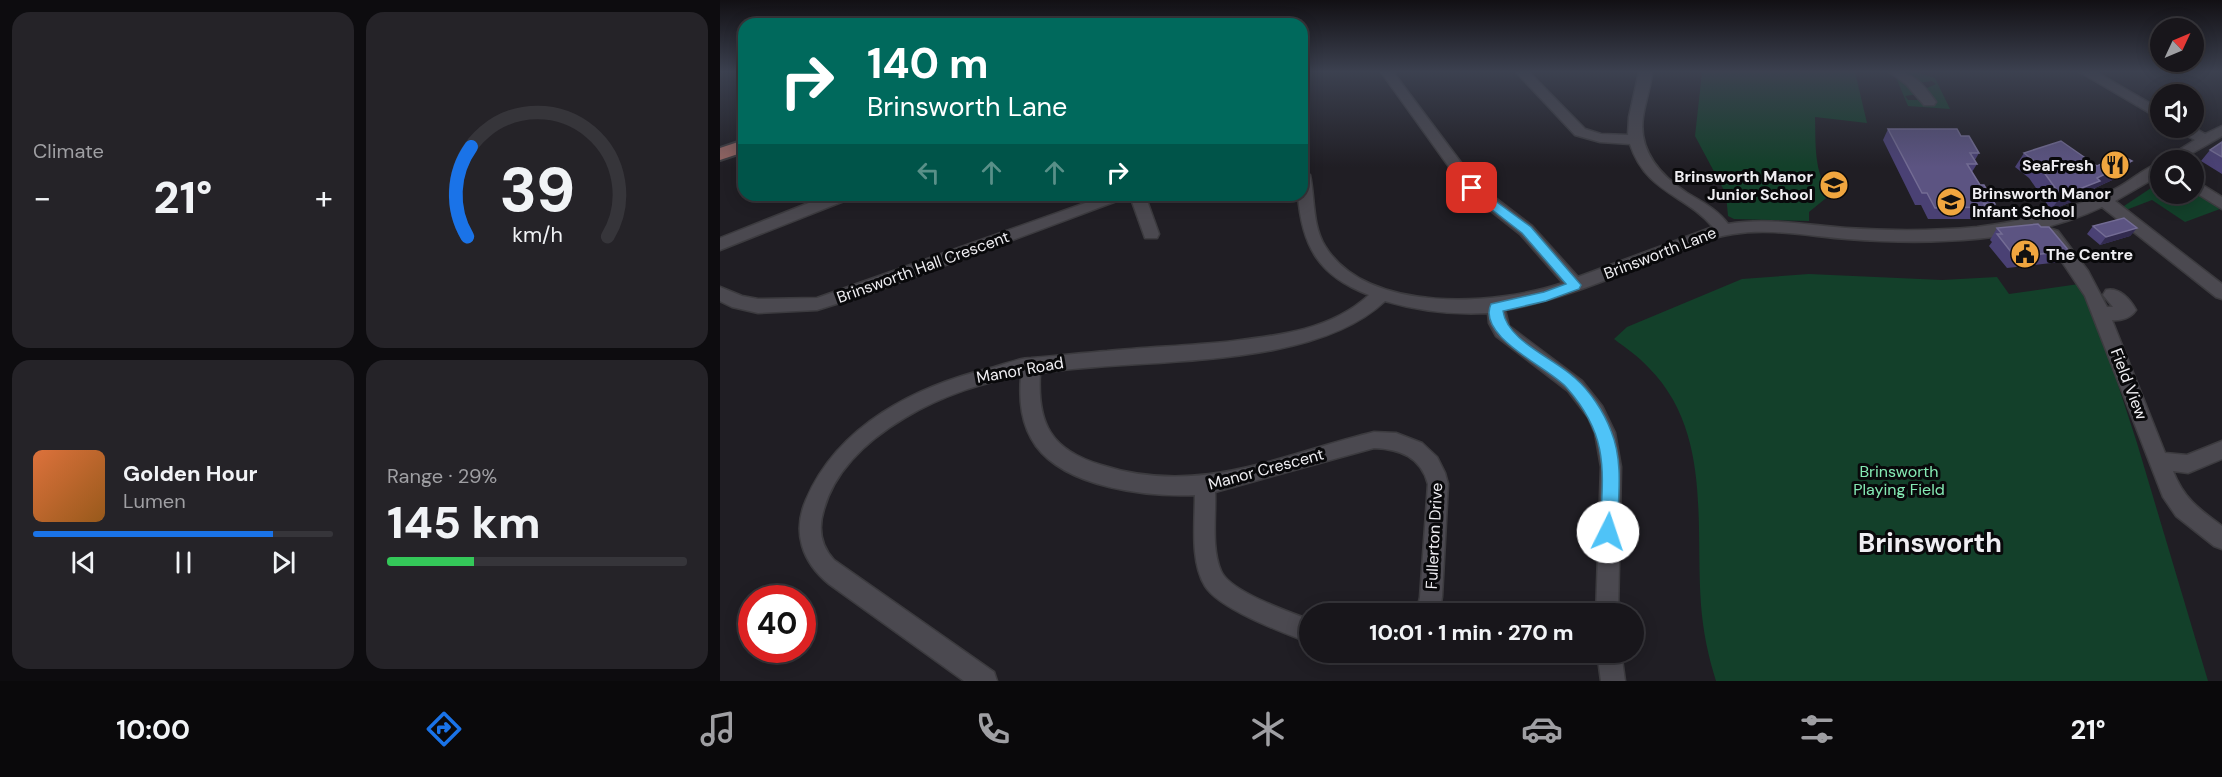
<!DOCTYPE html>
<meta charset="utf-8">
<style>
body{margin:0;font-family:"DM Sans",sans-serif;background:#252328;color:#f1f3f6;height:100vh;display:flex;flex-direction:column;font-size:22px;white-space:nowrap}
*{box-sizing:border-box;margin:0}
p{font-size:20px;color:#9f9fa3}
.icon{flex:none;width:33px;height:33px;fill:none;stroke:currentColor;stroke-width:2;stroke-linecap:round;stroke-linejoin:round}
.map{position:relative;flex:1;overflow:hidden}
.side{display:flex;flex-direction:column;gap:12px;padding:12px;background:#0d0c0f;width:720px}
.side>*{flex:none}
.banner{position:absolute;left:18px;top:18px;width:570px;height:183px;border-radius:18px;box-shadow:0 3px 15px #0003,0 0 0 2px #36353a;background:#00695c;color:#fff;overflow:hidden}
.needle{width:39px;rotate:46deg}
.fabs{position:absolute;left:1430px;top:18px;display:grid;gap:12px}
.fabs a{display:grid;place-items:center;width:54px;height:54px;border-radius:50%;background:#18161b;box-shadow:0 3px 15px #0003,0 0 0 2px #36353a;font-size:30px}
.speed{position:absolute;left:18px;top:585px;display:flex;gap:12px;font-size:30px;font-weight:700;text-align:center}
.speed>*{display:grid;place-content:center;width:78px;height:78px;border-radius:50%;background:#18161b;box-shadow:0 3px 15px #0003,0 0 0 2px #36353a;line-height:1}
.speed .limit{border:9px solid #d22;background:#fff;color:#111}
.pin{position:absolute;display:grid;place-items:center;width:51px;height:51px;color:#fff;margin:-26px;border-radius:12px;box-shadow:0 3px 9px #0006}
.me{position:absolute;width:66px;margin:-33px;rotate:4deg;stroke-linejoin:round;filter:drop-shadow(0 0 4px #0008)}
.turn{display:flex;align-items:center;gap:21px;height:126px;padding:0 30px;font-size:27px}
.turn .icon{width:78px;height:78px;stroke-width:2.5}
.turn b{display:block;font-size:42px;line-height:51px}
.lanes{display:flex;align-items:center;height:57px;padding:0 30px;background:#0003;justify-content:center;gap:30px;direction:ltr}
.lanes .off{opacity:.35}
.big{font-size:45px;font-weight:800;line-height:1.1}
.side .widget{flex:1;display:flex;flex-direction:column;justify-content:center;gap:9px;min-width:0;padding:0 21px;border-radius:18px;background:#252328}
.side .dial{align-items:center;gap:0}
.dial svg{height:156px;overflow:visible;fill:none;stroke:#36353a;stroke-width:7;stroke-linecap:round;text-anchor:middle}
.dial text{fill:#f1f3f6;stroke:none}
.song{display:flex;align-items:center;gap:18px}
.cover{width:72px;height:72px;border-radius:9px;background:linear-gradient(135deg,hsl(20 70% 55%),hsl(30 70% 35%))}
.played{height:6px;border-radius:3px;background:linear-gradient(90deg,#1a73e8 80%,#36353a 80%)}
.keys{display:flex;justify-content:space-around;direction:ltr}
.heat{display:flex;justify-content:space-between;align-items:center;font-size:33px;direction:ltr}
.charge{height:9px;border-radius:4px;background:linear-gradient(90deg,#34c759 29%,#36353a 0)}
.side .tiles{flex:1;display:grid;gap:12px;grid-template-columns:repeat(2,1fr)}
.trip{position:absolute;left:579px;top:603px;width:345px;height:60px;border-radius:30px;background:#18161b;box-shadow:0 3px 15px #0003,0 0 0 2px #36353a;font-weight:800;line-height:60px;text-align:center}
.dock{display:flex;height:96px;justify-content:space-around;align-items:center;background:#0a090b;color:#9f9fa3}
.dock .icon{width:42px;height:42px}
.dock .active{color:#1a73e8}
.dock b{font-size:27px;color:#f1f3f6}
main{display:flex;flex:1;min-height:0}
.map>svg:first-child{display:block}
</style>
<main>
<section class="side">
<div class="tiles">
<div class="widget"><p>Climate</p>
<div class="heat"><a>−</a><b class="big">21°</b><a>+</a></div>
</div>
<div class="widget dial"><svg viewBox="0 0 100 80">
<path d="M14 69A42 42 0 1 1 86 69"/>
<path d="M14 69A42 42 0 0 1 16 23" stroke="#1a73e8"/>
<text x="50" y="56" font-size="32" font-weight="700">39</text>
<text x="50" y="72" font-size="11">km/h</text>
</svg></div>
<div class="widget">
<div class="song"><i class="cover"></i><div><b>Golden Hour</b><p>Lumen</p></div></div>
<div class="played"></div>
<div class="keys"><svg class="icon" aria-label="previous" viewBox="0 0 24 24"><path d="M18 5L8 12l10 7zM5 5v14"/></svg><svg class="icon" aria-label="pause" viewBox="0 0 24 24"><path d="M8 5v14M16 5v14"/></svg><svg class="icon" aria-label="next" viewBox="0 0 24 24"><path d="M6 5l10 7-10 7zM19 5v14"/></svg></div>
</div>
<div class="widget"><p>Range · 29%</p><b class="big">145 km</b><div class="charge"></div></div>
</div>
</section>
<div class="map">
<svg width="1502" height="681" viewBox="0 0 1502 681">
<rect width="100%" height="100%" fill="#201e24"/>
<path fill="#13402a" d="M982,72H1135L1147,123L1095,117C1096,142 1093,174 1111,194L1089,212V221L1014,219L1008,216L1006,194L975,136Z
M1181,72H1195L1215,78L1230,109L1188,106L1175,75L1198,94L1185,96L1188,100H1200L1207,88L1216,84L1212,81L1199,83Z
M1440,182V194H1473V190L1500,209L1465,222L1432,200L1406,210L1404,206Z
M1089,274L1222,280L1277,277L1289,294L1359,284L1373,308L1417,443L1488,681H996C988,656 983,631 981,605C975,524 992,432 929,368C919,357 906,348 894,339L907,327L1022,279Z"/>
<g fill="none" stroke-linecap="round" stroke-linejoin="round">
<g stroke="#3c3b3f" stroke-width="3">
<path id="minor" d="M661,72H673L757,184L812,226L858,277L993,227C965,194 926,193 910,144L880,142L855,135L796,72H809L865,129L881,134L908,135L909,117L919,72H932C931,87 925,102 923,117C918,151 940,175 967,193C982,202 997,209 1008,224C1047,217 1086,225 1126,228C1169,231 1214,231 1257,227C1305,221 1349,210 1393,190C1409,183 1423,168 1440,163V175L1395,201L1502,284V299L1496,297L1382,207C1308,243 1207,245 1127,239C1089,236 1051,228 1013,234C985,238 958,251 932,262C884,281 836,301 785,310L789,326L862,381L882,406L895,433L901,467L898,614H876L881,467L875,433L868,417L848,391L776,336L769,323L768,313C732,315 699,311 665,301C590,372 420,357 320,373C317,424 331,450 381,465C480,497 559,455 654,432L676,433L702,443L717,457L725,473L728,484L722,597L719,614H696L700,597L708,484C701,457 680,449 654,448L495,492C496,516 491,548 501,571C510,592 568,611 590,620V643C564,633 499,609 485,586C470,561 475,524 475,495C428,497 347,488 316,446C301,425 299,401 301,376C231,386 125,434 104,509C98,528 100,545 114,560L274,672L277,681H244L109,584C82,562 72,532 86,500C118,425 196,386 271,368C283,365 298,358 311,358C336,356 362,353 387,351C426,347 466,346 505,342C555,336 610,331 649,295C599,276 582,247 578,195H582V170L590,175C595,198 592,225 605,246C647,315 778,305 843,283L800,234L747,192Z
M1170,72C1194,72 1202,83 1216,102L1214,105H1204L1186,84Z
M1360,72H1376L1440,109V119Z
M1502,126V136L1460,160H1443L1475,140L1458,131L1456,128L1473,127L1485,134Z
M1473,179L1502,197V209L1473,191Z
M109,195H132L129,199L0,250V238Z
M388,195H425L439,234L437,238H425L410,196L148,294L97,310L38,313L12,307L0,301V287L22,296L38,299L97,298Z
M1332,229L1338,231L1368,271L1387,307H1393L1383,295L1386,290C1399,287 1410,299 1416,310C1411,318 1401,321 1392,320L1445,453L1467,455L1502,441V459L1468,473L1453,471C1464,499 1479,509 1502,526V549L1494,546L1456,516L1443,497L1365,296L1324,235L1326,231Z
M877,652H901L905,681H881Z"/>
</g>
<g stroke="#3c3b3f" stroke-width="4">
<path id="major" d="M24,140V152L0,160V148Z"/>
</g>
<use href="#minor" fill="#4b4950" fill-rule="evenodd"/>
<use href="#major" fill="#946562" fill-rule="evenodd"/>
</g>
<path fill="#4a4174" d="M1168,129L1259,153L1255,160L1257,164L1252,172L1260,185L1275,204L1267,215H1261L1259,219H1208L1201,205H1195L1163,140Z
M1502,142V174L1481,161L1490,150Z
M1304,153L1377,166L1401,176L1375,188L1369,195L1331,210L1309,178L1295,167Z
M1373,226L1417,228L1410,236L1380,245L1367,234Z
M1321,227L1349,251L1340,262L1287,268L1269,246L1272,242L1270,240L1277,228Z"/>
<path fill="#322b4f" d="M1412,161L1401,176L1375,188L1369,195L1331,210L1341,196Z
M1417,228L1410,236L1380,245L1386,237Z"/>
<path fill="#5c5482" stroke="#736c94" stroke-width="1.5" d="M1168,129H1237L1241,136H1249L1259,153H1250L1257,164H1247L1260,185H1264L1275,204H1264L1266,207L1215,208L1207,193H1202Z
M1341,141L1377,166L1401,155L1412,161L1377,178L1380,181L1341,196L1318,164L1304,153Z
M1502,142V157L1490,150Z
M1404,218L1417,228L1386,237L1373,226Z
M1318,224L1321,227H1329L1349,251L1295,257L1277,234H1282L1277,228Z"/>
<linearGradient id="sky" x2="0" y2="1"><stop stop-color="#121014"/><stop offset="0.43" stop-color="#3c4150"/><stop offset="1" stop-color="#3c4150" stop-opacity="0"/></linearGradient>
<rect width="1502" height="167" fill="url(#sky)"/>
<path fill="#4fc3f7" stroke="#337fa1" stroke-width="1.5" d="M752,184L811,227L861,285L859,289L826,301L783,311C787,341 834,358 855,378C870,391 884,412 891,431C904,462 898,499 897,532L894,537L888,539L883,537L880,532C883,472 890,437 847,388C830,368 756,337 771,304L824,292L846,284L802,233L748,191L746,188Z"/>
<defs>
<g id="restaurant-disc" transform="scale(1.5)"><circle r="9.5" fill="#f0a63f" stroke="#09090b"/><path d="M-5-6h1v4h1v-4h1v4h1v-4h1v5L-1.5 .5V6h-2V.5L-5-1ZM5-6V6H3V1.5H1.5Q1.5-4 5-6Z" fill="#111"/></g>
<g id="school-disc" transform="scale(1.5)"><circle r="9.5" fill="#f0a63f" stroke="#09090b"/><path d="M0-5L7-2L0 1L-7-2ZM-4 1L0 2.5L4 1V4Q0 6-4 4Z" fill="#111"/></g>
<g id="civic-disc" transform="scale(1.5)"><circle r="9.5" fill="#f0a63f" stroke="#09090b"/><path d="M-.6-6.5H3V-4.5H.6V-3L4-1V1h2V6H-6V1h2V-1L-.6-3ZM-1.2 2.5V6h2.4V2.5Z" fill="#111"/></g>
</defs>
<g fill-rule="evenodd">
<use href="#restaurant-disc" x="1395" y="165"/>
<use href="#school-disc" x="1114" y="185"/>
<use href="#school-disc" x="1231" y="202"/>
<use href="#civic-disc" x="1305" y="254"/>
</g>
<g text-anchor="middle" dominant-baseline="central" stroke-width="6" stroke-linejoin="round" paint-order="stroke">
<g font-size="16" font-weight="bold" fill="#efeef2" stroke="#09090b" text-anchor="end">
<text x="1374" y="165">SeaFresh</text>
<text x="1093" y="176">Brinsworth Manor<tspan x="1093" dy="18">Junior School</tspan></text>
<text x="1252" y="193" text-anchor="start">Brinsworth Manor<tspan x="1252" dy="18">Infant School</tspan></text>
<text x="1326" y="254" text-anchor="start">The Centre</text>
</g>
<g font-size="16" fill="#efeef2" stroke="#09090b">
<text transform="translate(940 253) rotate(-21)">Brinsworth Lane</text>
<text transform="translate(203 267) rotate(-20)">Brinsworth Hall Crescent</text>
<text transform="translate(300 370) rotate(-10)">Manor Road</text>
<text transform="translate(1409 384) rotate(69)">Field View</text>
<text transform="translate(546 469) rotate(-15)">Manor Crescent</text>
<text transform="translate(714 536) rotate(-87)">Fullerton Drive</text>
</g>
<g font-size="16" fill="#85eab4" stroke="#09090b">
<text x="1179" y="471">Brinsworth<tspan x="1179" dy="18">Playing Field</tspan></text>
</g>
<g font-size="27" font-weight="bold" fill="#efeef2" stroke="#09090b">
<text x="1210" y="542">Brinsworth</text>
</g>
</g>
</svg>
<div class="fabs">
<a><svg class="needle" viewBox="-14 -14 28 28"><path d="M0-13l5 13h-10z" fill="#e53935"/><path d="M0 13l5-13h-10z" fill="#9f9fa3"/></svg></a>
<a><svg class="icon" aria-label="sound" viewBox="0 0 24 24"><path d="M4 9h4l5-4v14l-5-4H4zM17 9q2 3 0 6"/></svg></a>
<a><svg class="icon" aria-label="search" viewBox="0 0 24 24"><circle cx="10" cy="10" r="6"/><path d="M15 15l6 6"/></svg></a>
</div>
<div class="speed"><div class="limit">40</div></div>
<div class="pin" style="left:752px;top:188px;background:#d93025"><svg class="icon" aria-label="arrive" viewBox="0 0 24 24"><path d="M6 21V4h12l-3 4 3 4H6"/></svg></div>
<svg class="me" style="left:888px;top:532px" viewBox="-20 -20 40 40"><circle r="19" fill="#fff"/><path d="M0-13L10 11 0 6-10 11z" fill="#4fc3f7"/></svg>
<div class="trip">10:01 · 1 min · 270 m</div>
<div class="banner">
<div class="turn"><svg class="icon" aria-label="right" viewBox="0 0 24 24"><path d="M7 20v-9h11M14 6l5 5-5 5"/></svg><div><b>140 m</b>Brinsworth Lane</div></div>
<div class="lanes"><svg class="icon off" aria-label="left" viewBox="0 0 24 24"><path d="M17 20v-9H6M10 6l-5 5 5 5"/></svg><svg class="icon off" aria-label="ahead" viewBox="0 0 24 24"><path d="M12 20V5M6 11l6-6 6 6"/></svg><svg class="icon off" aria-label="ahead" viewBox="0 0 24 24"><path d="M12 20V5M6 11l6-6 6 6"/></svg><svg class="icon" aria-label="right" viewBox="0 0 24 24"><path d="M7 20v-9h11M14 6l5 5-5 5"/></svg></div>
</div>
</div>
</main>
<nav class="dock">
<b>10:00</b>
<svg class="icon active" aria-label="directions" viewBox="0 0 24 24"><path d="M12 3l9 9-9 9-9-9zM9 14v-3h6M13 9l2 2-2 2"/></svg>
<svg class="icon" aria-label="music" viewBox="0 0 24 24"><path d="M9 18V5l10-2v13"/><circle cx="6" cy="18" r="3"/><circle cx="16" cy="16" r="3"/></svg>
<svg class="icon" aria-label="phone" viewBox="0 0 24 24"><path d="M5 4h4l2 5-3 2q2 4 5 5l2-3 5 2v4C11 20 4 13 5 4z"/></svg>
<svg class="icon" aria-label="climate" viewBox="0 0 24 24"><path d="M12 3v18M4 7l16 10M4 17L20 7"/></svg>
<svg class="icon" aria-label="car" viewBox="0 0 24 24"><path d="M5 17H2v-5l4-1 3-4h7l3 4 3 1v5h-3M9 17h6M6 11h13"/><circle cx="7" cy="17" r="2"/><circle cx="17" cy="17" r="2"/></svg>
<svg class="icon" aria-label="filters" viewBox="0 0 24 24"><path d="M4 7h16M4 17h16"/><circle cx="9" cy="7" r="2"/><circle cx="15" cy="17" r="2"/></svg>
<b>21°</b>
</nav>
